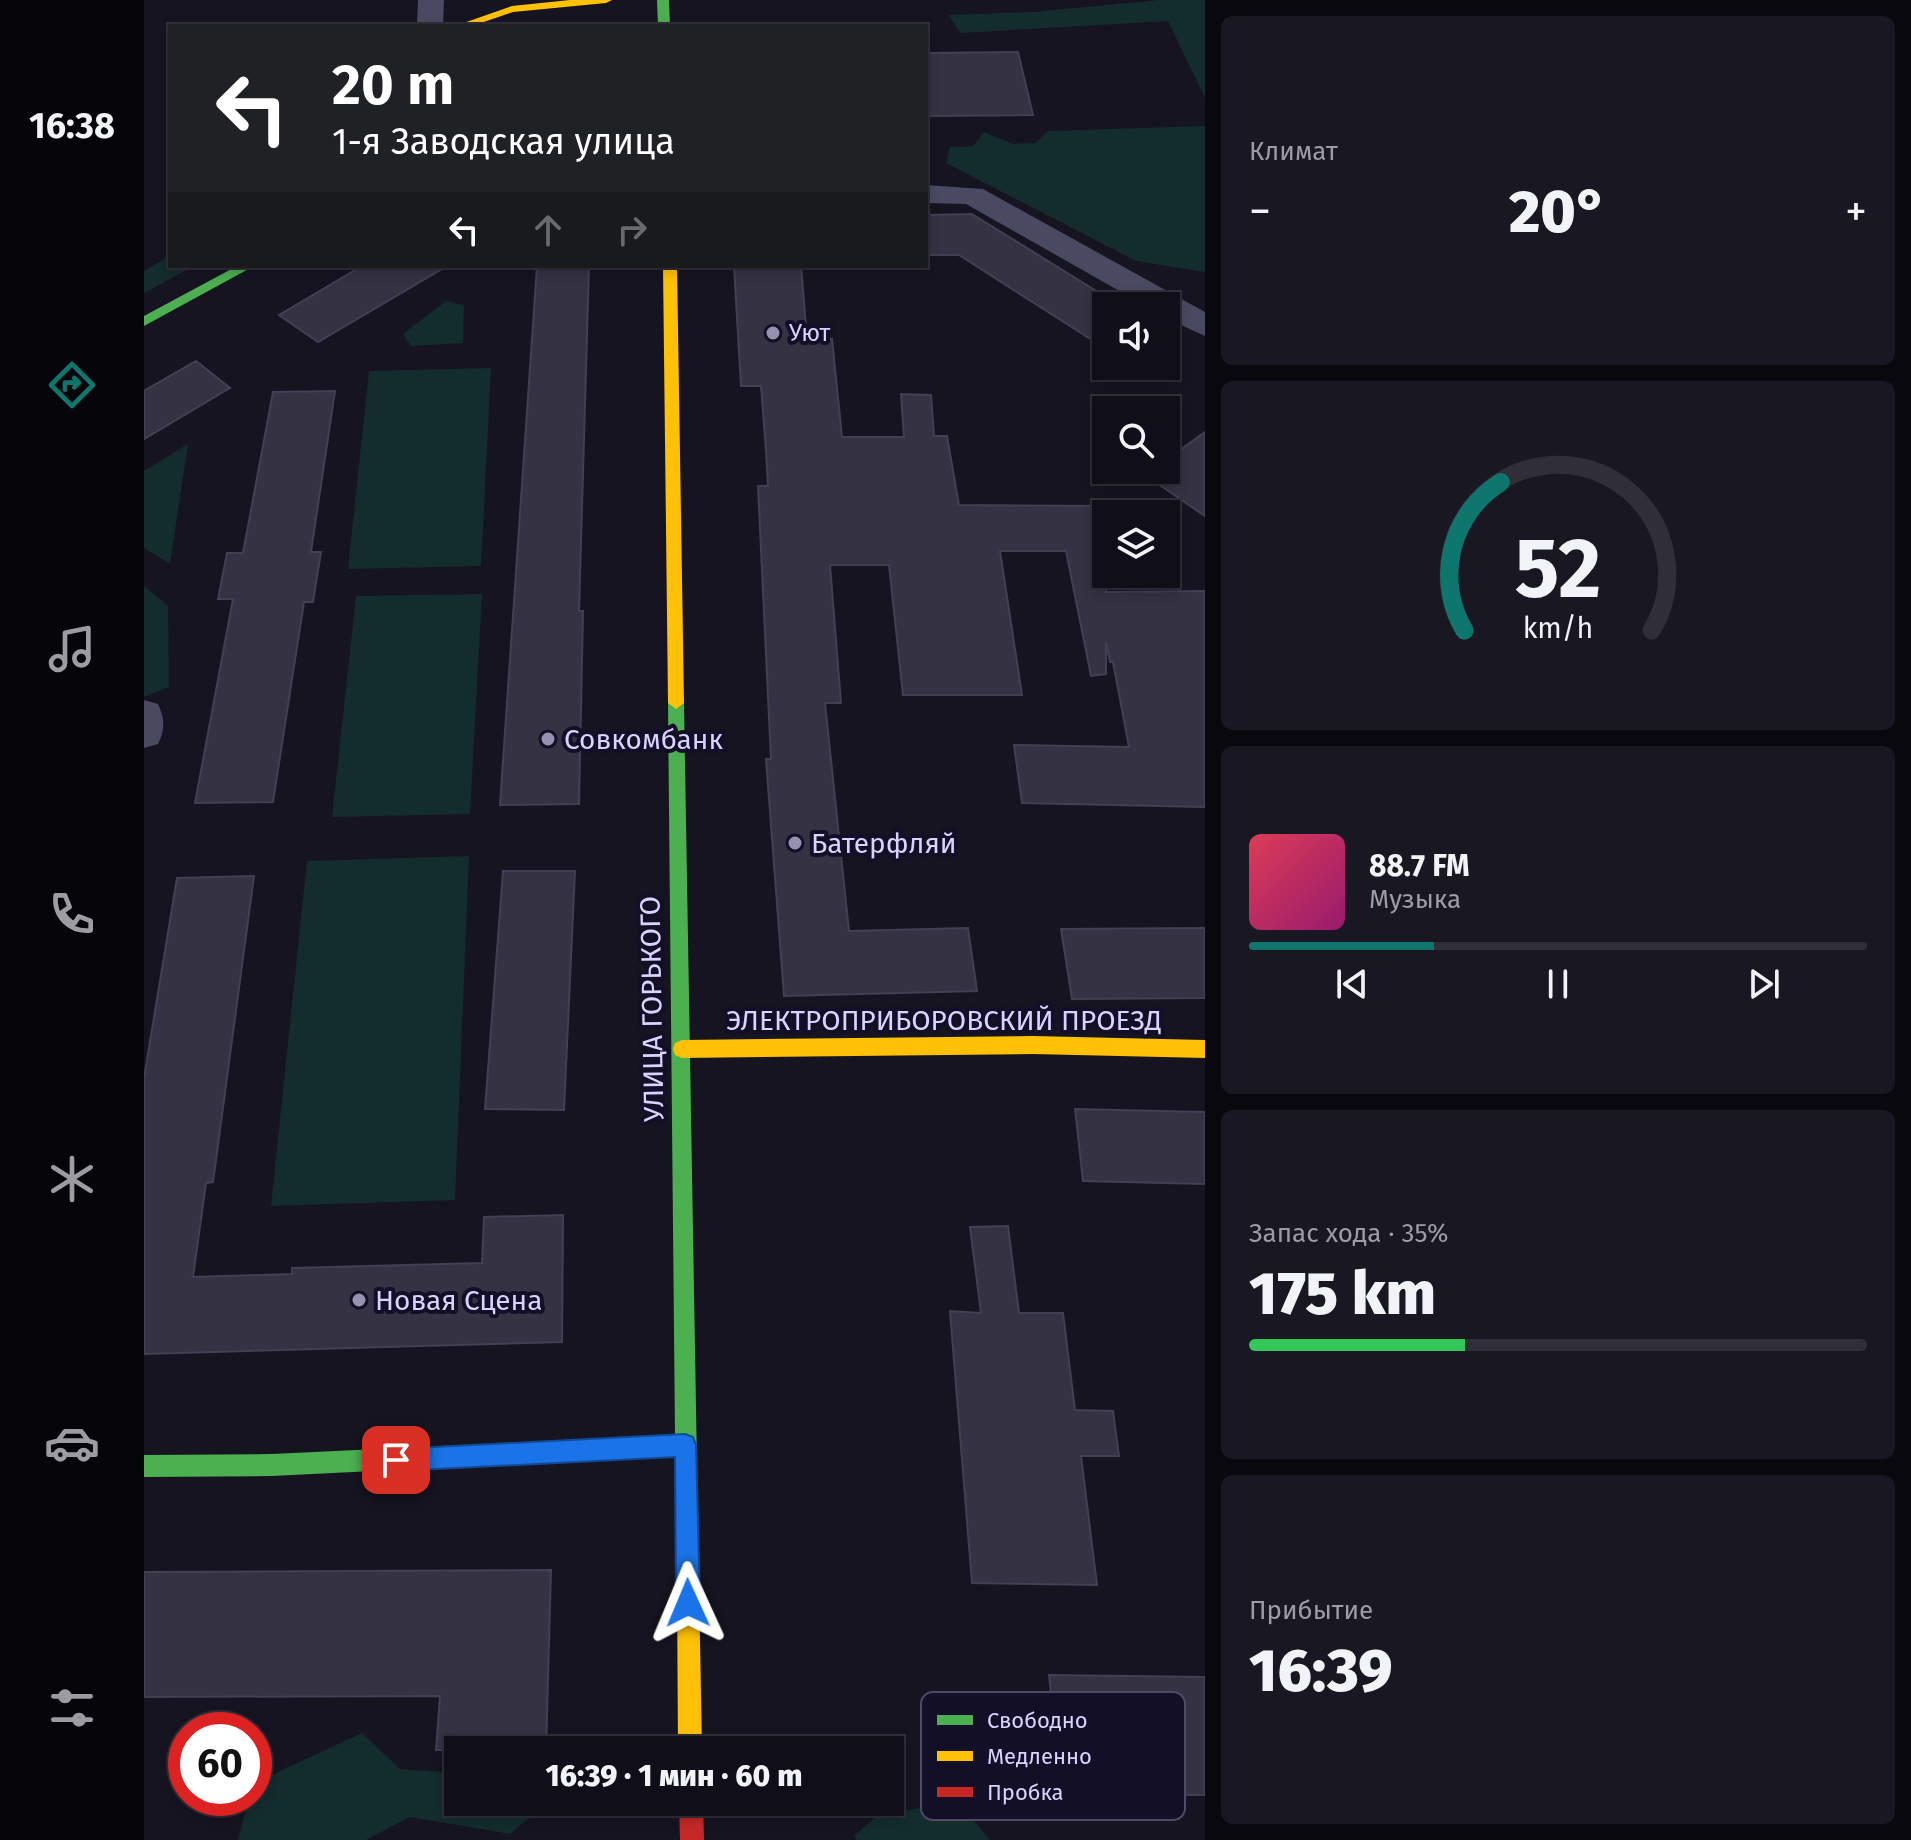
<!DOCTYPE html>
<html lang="ru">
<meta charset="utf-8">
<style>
body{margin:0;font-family:"Fira Sans",sans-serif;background:#191822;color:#f1f3f6;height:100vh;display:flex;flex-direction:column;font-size:30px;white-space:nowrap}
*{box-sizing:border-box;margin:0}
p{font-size:26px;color:#9c9ca2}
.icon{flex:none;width:44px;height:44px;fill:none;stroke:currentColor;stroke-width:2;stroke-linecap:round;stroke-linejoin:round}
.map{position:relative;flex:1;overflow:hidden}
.details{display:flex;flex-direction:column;gap:16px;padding:16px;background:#09080e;width:706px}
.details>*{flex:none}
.top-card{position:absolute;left:24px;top:24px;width:760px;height:244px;border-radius:0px;box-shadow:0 4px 12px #0003,0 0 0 2px #302f38;background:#202124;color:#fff;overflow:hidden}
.buttons{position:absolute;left:948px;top:292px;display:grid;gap:16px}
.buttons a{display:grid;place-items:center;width:88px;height:88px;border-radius:0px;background:#100f19;box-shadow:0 4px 12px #0003,0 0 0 2px #302f38;font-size:40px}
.speed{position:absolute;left:24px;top:1712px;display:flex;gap:16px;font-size:40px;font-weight:700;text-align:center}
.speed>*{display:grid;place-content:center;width:104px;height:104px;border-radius:50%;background:#100f19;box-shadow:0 4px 12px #0003,0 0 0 2px #302f38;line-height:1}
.speed .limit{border:12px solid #d22;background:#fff;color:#111}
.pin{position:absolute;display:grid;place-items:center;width:68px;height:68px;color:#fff;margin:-34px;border-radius:16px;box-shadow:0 4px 12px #0006}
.me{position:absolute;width:88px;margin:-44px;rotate:359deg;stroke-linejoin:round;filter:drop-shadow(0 0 6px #0008)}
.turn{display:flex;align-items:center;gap:28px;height:168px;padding:0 32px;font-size:36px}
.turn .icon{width:104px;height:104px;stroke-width:2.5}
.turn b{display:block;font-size:56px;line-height:68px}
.lanes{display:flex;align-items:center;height:76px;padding:0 32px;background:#0003;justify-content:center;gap:40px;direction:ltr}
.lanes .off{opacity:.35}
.big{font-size:60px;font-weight:800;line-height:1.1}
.details .widget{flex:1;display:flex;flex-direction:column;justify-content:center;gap:12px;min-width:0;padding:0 28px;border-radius:12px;background:#191822}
.details .dial{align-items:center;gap:0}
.dial svg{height:208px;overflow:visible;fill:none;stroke:#302f38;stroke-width:7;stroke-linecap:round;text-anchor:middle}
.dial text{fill:#f1f3f6;stroke:none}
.song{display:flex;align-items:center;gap:24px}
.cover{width:96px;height:96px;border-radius:12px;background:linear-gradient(135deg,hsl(350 70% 55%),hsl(320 70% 35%))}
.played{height:8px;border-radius:4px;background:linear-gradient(90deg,#0f766e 30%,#302f38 30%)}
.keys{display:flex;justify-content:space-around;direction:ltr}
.heat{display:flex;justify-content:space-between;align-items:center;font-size:44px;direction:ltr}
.charge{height:12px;border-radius:6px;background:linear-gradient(90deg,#34c759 35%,#302f38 0)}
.trip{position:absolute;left:300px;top:1736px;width:460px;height:80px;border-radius:0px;background:#100f19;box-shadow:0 4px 12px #0003,0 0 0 2px #302f38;font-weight:800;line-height:80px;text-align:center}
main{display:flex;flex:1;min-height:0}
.tab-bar{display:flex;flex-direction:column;width:144px;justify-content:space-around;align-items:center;background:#06060a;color:#9c9ca2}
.tab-bar .icon{width:56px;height:56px}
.tab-bar .on{color:#0f766e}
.tab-bar b{font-size:36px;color:#f1f3f6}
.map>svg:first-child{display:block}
</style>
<main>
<nav class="tab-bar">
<b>16:38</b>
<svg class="icon on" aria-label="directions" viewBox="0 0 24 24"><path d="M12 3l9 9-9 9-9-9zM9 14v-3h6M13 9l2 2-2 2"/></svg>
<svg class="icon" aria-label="music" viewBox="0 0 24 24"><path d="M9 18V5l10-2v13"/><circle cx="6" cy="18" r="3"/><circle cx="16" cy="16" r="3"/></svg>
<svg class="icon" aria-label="phone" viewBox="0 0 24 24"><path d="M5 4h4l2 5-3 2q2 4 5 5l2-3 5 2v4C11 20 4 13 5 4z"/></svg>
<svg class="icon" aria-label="climate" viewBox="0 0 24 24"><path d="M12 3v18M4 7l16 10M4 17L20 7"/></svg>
<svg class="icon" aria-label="car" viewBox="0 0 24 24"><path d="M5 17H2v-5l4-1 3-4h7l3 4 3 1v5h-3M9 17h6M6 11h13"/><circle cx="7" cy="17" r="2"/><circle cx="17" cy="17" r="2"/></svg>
<svg class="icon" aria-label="filters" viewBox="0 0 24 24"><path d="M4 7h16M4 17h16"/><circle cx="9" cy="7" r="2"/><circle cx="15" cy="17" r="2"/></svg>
</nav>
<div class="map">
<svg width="1061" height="1840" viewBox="0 0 1061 1840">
<rect width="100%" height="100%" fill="#161421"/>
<path fill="#132c2d" d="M1015,0H1061V98L1024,21L816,33L805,15L889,12Z
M1061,126V272L992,261L802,163L806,147L829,146L840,132L869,144L892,143L904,131Z
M26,256V266H50L0,293V271Z
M302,301L320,305L319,343L267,346L259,334Z
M347,368L337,566L204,569L225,371Z
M44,444L26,564L0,548V471Z
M0,586L24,606L25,687L0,697Z
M338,594L326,814L188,817L212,596Z
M325,856L311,1200L127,1206L163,861Z
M218,1733L256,1769L314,1773V1802H395L397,1808L366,1834L266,1817L222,1840H94L105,1798H110V1783Z
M813,1801L846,1840H712L711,1835L733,1816Z"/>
<path fill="#343243" stroke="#433f54" stroke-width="2" d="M874,52L889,115L782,116V53Z
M828,214L962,297V349L815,255H782V215Z
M218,266H303L174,342L135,315Z
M393,266H445L435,611H439L435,804L356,805Z
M590,266H657L663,339H688L698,437H760L757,394L787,395L790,436H803L815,505L962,506V592L1061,591V807L878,803L870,745L985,747L969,662H966L962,642V674L947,676L922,551H856L878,695H759L745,565H686L697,703H681L705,931L824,928L833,991L640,996L622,759H627L614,486H624L622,450L617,386H597Z
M52,361L86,388L0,439V391Z
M191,391L167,552H177L169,602H160L129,802L51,803L89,599H74L83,553H99L129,392Z
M1061,432V516L1001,475L1008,470H1022V460Z
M359,871H431L420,1110L341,1109Z
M110,876L69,1182L62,1183L49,1277L148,1274V1268L338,1263L340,1217L419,1215L418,1342L0,1354V1078L33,878Z
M1061,928V998L928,999L917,929Z
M931,1109L1061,1112V1184L939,1181Z
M864,1226L875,1313H919L931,1410L969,1411L975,1456H937L953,1585L828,1583L806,1311L837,1313L826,1227Z
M407,1570L402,1750H292L296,1696L0,1697V1572Z
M905,1675L1061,1677V1795L918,1794Z"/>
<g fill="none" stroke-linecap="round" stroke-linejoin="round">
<path fill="#4a4962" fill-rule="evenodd" d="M274,0H300L299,26H273Z
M782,185L839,189L1061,312V336L1022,318V306H1002L822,204L782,203Z
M0,700L14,704C21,719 21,730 14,744L0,748Z"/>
<path fill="#4caf50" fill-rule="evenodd" d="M513,0H525L526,26H514Z
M93,266H110L0,326V316Z
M532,697L540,703L555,1584L552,1592L544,1595L536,1592L533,1584L531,1456L128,1476L0,1477V1455L128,1454L531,1435L524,703Z"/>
<path fill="#ffc107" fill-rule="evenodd" d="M426,0H468L462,3L369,12L328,26H311L368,6Z
M519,266H533L540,703L532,709L524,703Z
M889,1036L1061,1040V1058L889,1054L538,1058L531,1055L529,1049L531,1043L538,1040Z
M544,1573L552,1576L555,1584L558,1750H534L533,1584L536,1576Z"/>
<path fill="#c62828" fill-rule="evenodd" d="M535,1802H559L560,1840H536Z"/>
</g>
<path fill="#1a73e8" stroke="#114b97" stroke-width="2" d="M541,1434L549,1437L552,1445L556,1603L552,1611L544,1614L536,1611L532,1603L531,1457L252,1471L245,1468L241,1460L245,1452L252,1449Z"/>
<g fill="#9591b1" stroke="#130f26" stroke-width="3">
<circle cx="629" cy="333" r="8"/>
<circle cx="404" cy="739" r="8"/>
<circle cx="651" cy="843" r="8"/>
<circle cx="215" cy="1300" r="8"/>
</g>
<g text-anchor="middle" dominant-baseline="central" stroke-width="8" stroke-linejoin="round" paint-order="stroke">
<g font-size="24" fill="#d9d4ff" stroke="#130f26" text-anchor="start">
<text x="645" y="333">Уют</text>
</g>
<g font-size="28" fill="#d9d4ff" stroke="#130f26" text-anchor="start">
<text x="420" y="739">Совкомбанк</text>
<text x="667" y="843">Батерфляй</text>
<text x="231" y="1300">Новая Сцена</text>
</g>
<g font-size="28" fill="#d9d4ff" stroke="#130f26">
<text transform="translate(508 1009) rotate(-91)">УЛИЦА ГОРЬКОГО</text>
<text x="800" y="1020">ЭЛЕКТРОПРИБОРОВСКИЙ ПРОЕЗД</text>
</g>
</g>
<rect x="777" y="1692" width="264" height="128" rx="12" fill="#130f26" stroke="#4e4a67" stroke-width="2"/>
<rect x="793" y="1715" width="36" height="10" fill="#4caf50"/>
<rect x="793" y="1751" width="36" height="10" fill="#ffc107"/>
<rect x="793" y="1787" width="36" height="10" fill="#c62828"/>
<g font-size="22" fill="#d9d4ff">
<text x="843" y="1728">Свободно</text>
<text x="843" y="1764">Медленно</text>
<text x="843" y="1800">Пробка</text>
</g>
</svg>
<div class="buttons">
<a><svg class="icon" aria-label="sound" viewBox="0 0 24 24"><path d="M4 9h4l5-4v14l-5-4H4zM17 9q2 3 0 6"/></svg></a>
<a><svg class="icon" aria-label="search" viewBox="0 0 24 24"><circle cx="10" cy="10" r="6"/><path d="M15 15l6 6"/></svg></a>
<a><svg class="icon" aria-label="layers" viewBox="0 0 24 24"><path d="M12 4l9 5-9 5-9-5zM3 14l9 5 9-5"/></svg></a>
</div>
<div class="speed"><div class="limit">60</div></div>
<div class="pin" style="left:252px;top:1460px;background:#d93025"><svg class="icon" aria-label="arrive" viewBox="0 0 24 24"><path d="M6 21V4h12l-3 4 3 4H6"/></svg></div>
<svg class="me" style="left:544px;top:1603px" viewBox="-20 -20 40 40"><path d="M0-17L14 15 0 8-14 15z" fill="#1a73e8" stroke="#fff" stroke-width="4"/></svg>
<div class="trip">16:39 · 1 мин · 60 m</div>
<div class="top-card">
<div class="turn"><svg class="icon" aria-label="left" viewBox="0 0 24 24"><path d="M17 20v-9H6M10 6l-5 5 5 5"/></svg><div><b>20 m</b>1-я Заводская улица</div></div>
<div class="lanes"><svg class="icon" aria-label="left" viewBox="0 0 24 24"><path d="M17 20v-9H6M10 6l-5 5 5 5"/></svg><svg class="icon off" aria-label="ahead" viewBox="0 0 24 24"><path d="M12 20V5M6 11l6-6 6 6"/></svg><svg class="icon off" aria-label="right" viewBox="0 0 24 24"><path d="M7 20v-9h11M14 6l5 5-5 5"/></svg></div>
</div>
</div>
<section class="details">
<div class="widget"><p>Климат</p>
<div class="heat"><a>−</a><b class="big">20°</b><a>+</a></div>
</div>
<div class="widget dial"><svg viewBox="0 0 100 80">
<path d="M14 69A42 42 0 1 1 86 69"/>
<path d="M14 69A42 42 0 0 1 28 12" stroke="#0f766e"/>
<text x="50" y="56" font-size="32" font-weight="700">52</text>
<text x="50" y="72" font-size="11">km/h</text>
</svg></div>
<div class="widget">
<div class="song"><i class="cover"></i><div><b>88.7 FM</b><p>Музыка</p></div></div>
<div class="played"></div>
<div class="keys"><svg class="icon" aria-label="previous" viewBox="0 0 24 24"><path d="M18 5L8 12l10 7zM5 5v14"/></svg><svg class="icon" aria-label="pause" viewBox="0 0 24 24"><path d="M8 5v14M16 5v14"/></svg><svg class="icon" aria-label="next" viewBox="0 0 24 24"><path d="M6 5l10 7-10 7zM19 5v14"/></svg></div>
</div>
<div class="widget"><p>Запас хода · 35%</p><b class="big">175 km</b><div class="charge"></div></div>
<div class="widget"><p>Прибытие</p><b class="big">16:39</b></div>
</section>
</main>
